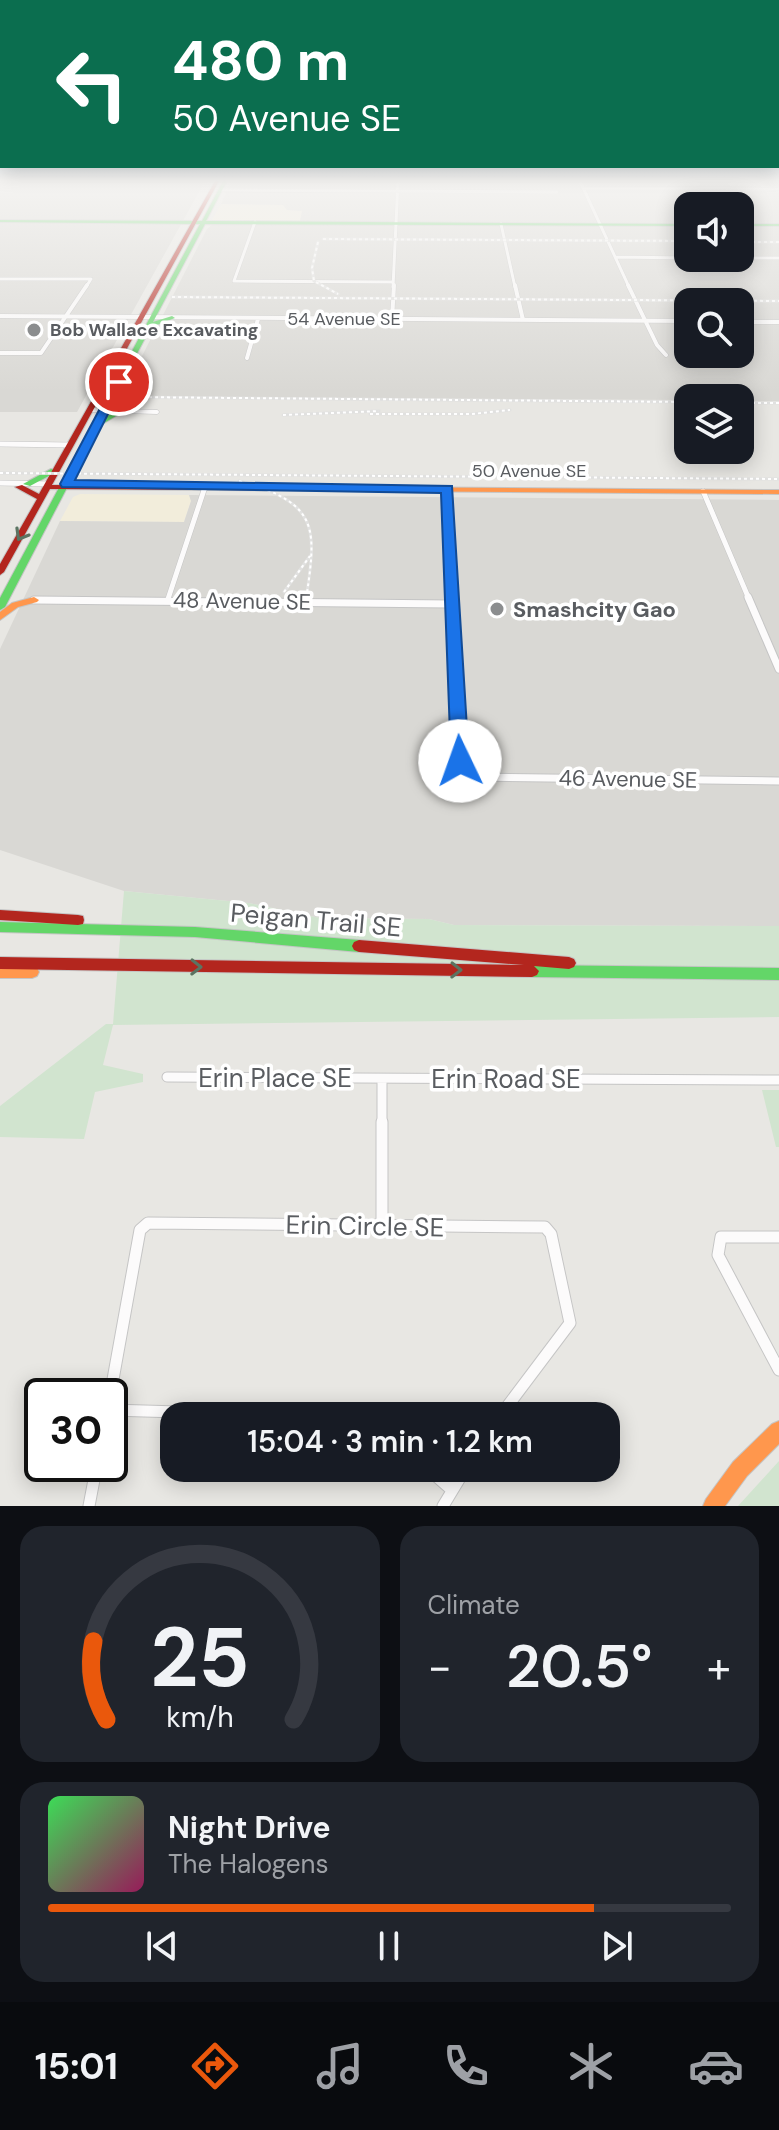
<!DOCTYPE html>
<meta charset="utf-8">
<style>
body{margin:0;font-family:"DM Sans",sans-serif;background:#20242c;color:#f1f3f6;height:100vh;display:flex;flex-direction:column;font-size:30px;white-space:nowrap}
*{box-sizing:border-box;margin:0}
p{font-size:26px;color:#9ea1a6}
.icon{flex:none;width:44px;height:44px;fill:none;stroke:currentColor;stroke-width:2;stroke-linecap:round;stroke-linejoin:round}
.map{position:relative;height:1506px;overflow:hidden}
.sheet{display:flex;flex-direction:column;gap:20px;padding:20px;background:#0d0f14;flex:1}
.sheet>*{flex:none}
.hud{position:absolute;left:0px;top:0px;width:780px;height:168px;box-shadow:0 4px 20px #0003;background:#0b6e4f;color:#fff;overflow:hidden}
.controls{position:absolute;left:674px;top:192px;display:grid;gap:16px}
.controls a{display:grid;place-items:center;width:80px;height:80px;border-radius:16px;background:#171b24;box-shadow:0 4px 20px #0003;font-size:40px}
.speed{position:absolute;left:24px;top:1378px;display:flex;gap:16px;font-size:40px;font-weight:700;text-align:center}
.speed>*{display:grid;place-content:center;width:104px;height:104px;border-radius:50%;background:#171b24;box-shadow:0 4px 20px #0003;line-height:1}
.speed .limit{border:4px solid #111;border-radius:12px;background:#fff;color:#111}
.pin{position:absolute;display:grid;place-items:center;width:68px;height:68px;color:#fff;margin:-34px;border:4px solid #fff;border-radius:50%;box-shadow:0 2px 8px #0007}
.me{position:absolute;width:88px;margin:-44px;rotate:357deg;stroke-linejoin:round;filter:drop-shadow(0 0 6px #0008)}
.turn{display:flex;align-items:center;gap:28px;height:168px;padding:0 40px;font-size:36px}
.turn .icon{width:104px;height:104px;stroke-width:2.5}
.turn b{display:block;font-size:56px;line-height:68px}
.big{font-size:60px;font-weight:600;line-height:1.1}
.sheet .card{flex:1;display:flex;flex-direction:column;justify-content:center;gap:12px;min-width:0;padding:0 28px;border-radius:24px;background:#20242c}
.sheet .dial{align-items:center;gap:0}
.dial svg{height:208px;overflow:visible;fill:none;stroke:#363941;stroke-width:7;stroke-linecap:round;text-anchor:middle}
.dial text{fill:#f1f3f6;stroke:none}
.song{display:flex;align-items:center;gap:24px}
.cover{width:96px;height:96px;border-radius:12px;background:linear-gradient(135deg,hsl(130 70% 55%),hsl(330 70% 35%))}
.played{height:8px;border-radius:4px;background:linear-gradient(90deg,#ea580c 80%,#363941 80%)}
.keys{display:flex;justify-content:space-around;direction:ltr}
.heat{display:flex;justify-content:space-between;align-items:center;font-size:44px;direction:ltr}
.sheet .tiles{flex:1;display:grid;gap:20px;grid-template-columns:1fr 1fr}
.card:last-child{grid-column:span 2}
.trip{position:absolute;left:160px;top:1402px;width:460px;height:80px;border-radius:24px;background:#171b24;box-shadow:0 4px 20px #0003;font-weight:600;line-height:80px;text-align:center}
.menu{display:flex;height:128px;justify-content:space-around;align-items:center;background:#090b0e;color:#9ea1a6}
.menu .icon{width:56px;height:56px}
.menu .selected{color:#ea580c}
.menu b{font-size:36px;color:#f1f3f6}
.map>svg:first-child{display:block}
</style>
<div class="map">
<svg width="779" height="1506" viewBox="0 0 779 1506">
<rect width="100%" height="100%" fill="#e8e7e3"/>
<path fill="#f2eddb" d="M221,204L283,205L302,211L300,221L212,220Z
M80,494L189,495L191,501L184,522L60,521L73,497Z"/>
<path fill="#d9d8d4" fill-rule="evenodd" d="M0,181H205L77,412H0Z
M231,181H779V223H740V206H688V223L300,221L302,211L287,210L283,205L221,204Z
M213,224L688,226V258H740V227H779V401H740V398H688V400L121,397L207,229ZM688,302H740V354H688Z
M189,495L779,500V926L454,925L429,919L320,918L249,903L124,891L0,850V649L60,521L184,522L191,501Z"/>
<path fill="#d1e4cf" d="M124,891L249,903L320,918L429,919L454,925L779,926V1017L113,1025L103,1065L143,1074V1082L95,1092L84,1139L0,1137V1106L106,1024H113Z
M762,1090H779V1147H776Z
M779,1461V1506H738Z"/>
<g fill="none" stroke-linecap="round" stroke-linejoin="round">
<g stroke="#c5c5c5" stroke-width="4">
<path id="street-far5" d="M580,181L629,287
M583,188L779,189
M220,190L557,192
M255,222L234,281L393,282
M501,224L515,287
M616,257L688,258
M740,258H779
M0,279H91
M86,287L91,279
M393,287L398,181"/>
</g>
<g stroke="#c5c5c5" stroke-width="5">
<path id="street-far4" d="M515,285L523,320
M628,285L657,345L666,355
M0,316L688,321
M392,320L394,285
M740,322H779
M0,353H41L87,285
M247,358L258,319
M90,410L157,412"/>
</g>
<g stroke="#c5c5c5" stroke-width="6">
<path id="street-far3" d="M0,444L70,445
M0,483L50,484
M447,489L452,599
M703,491L749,599
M168,599L205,487"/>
</g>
<g stroke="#c5c5c5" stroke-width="9">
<path id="street-far2" d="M452,597L460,761L478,777L779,781
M748,597L779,669
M34,600L451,604"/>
</g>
<g stroke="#c5c5c5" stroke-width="11">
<path id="street-far1" d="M167,1077L779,1080
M382,1079V1124"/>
</g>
<g stroke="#c5c5c5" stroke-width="13">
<path id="street" d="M382,1122V1227
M779,1237H721L718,1255L779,1370
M110,1396L140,1230L148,1223L545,1227L551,1234L570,1323L500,1416
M110,1410L316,1416
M427,1468L452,1490
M89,1506L97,1464
M443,1506L466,1468"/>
</g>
<g stroke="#c5c5c5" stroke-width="2">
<path id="fast" d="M223,181H227L206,221L688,224V226L205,224L153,322L172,316L175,318L151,327L103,418L121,409L126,410L99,426L5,607L0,610V598L200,224L0,222V220L202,221Z
M740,224H779V226H740Z
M51,469L58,471L30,486L23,484Z
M0,922L195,927L359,940L364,942L366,946L364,950L359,952L195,937L0,932Z
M532,965L779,968V980L532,977L527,975L525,971L527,967Z"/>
</g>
<g stroke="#c5c5c5" stroke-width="2">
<path id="slow" d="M369,487L779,490V494L372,491L368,489Z
M34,597L39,600L37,602L18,607L0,620V612L12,603Z
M0,966H32L37,968L39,972L37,976L32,978H0Z
M779,1421V1444L747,1476L725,1506H703L706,1499L733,1462L772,1424Z"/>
</g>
<g stroke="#c5c5c5" stroke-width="2">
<path id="jam" d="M215,181H219L52,485L372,487L376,489L372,491L50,489L4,572L0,575V564L37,499L15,487L22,485L39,494Z
M0,910L78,915L83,916L84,920L83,924L78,925L0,920Z
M359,940L569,957L574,959L576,963L574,967L569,969L534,966L539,971L537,975L532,977L0,969V957L524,965L359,952L354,950L352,946L354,942Z"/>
</g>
<use href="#street-far5" stroke="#fcfbfb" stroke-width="3"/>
<use href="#street-far4" stroke="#fcfbfb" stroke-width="4"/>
<use href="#street-far3" stroke="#fcfbfb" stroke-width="5"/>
<use href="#street-far2" stroke="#fcfbfb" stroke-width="7"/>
<use href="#street-far1" stroke="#fcfbfb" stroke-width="9"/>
<use href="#street" stroke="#fcfbfb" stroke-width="11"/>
<use href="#fast" fill="#63d668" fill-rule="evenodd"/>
<use href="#slow" fill="#ff974d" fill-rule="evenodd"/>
<use href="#jam" fill="#b3261e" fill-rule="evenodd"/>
<g stroke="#e1e1e0" stroke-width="3">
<path id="rail" d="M323,239L688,241
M318,242L312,268L314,281L338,294
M740,242H779
M172,297L779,301
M125,397L688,402
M740,403H779
M370,414H472L510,410
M283,415L379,411
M0,473L779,479
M239,481C323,504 316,530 305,607
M284,592L310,556"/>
</g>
<use href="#rail" stroke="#fff" stroke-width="2" stroke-dasharray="3" stroke-linecap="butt"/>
</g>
<defs><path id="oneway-chevron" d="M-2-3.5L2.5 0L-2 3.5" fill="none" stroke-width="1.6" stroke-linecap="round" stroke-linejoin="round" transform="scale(2)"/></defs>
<g stroke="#5b7462">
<use href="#oneway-chevron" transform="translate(21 535) rotate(120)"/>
<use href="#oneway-chevron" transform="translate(196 967) rotate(1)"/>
<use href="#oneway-chevron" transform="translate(456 970) rotate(1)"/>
</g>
<linearGradient id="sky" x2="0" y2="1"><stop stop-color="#95c3ec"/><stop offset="0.46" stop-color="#f5f4f2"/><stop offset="1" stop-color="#f5f4f2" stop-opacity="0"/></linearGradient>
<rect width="779" height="392" fill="url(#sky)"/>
<path fill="#1a73e8" stroke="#114b97" stroke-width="2" d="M115,380L124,382L75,480L452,486L469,761L466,766L460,768L451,761L441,493L62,487L60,484Z"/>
<g fill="#8b8d8e" stroke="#fff" stroke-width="3">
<circle cx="34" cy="330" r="8"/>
<circle cx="497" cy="609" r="8"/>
</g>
<g text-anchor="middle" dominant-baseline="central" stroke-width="7" stroke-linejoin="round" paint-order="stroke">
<g font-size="18" fill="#595c60" stroke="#fff">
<text x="344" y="319">54 Avenue SE</text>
<text x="529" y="471">50 Avenue SE</text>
</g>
<g font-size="18" font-weight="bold" fill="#595c60" stroke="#fff" text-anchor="start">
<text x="50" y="330">Bob Wallace Excavating</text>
</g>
<g font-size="22" fill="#595c60" stroke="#fff">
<text transform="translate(242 601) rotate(1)">48 Avenue SE</text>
<text transform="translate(628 779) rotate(1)">46 Avenue SE</text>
</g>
<g font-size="22" font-weight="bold" fill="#595c60" stroke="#fff" text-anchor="start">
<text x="513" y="609">Smashcity Gao</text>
</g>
<g font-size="26" fill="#595c60" stroke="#fff">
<text transform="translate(316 920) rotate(5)">Peigan Trail SE</text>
<text x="275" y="1078">Erin Place SE</text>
<text x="506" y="1079">Erin Road SE</text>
<text transform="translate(365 1226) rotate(1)">Erin Circle SE</text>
</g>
</g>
</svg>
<div class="controls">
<a><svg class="icon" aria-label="sound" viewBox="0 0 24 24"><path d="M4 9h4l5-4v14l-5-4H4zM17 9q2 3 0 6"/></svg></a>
<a><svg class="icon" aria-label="search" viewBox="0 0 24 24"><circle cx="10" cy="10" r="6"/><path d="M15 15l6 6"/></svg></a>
<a><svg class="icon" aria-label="layers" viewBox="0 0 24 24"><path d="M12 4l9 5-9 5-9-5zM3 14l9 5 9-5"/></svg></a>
</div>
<div class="speed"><div class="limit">30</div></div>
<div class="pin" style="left:119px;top:382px;background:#d93025"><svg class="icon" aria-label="arrive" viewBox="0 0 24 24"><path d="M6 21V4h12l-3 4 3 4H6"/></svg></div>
<svg class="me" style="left:460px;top:761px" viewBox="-20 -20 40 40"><circle r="19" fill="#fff"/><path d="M0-13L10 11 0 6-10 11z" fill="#1a73e8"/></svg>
<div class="trip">15:04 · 3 min · 1.2 km</div>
<div class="hud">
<div class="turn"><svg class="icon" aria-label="left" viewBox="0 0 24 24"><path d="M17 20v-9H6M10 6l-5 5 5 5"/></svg><div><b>480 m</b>50 Avenue SE</div></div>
</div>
</div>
<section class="sheet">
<div class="tiles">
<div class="card dial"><svg viewBox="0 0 100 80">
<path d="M14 69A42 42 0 1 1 86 69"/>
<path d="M14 69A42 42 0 0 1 9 39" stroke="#ea580c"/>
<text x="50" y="56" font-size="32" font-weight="700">25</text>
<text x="50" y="72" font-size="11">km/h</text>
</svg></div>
<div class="card"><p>Climate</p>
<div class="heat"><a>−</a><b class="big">20.5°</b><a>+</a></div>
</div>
<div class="card">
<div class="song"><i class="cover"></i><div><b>Night Drive</b><p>The Halogens</p></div></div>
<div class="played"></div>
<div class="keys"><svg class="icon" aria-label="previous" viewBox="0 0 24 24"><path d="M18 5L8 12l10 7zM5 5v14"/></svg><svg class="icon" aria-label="pause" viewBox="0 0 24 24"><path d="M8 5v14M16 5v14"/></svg><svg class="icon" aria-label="next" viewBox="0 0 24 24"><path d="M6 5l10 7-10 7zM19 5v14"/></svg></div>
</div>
</div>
</section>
<nav class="menu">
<b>15:01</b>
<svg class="icon selected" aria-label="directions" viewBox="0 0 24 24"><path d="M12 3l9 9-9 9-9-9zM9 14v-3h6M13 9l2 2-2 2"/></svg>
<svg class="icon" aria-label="music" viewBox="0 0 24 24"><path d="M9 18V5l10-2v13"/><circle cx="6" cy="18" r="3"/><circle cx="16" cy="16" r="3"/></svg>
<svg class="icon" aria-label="phone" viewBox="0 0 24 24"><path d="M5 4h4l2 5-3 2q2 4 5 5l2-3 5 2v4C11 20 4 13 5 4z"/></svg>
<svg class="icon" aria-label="climate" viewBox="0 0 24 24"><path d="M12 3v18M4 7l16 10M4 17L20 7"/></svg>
<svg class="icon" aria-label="car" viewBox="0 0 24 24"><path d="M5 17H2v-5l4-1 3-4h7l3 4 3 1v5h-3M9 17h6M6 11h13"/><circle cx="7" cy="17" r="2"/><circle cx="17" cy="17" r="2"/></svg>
</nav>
